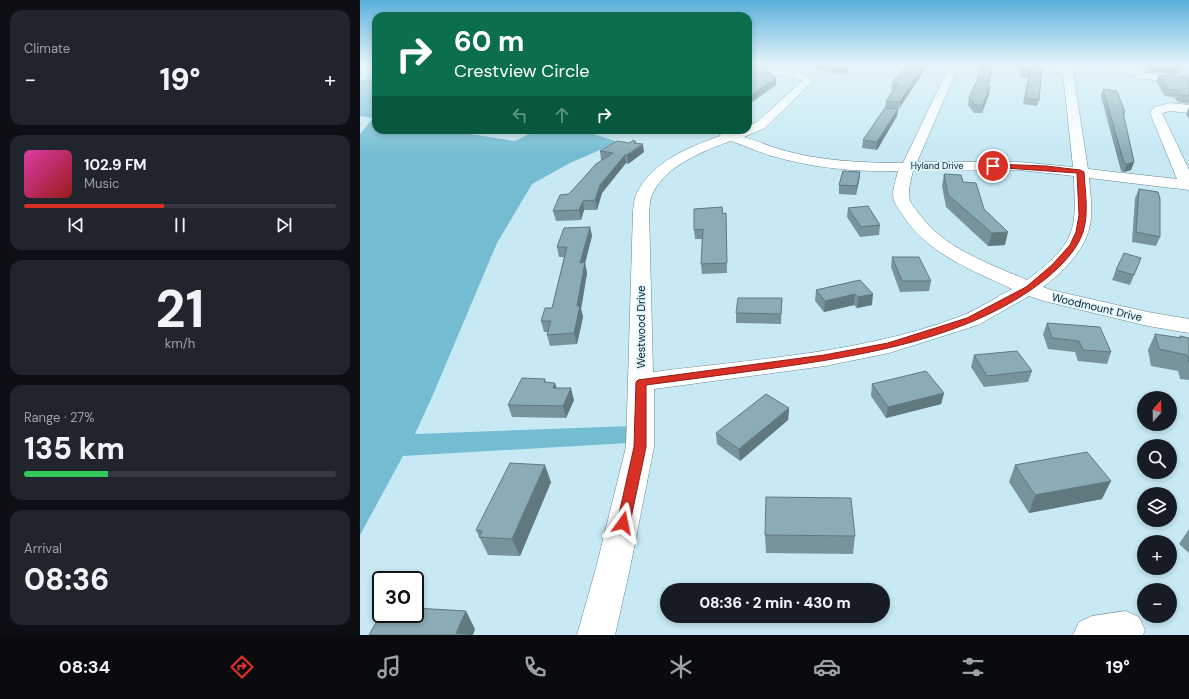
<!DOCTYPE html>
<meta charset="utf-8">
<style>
body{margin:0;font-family:"DM Sans",sans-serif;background:#20242c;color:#f1f3f6;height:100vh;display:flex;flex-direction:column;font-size:15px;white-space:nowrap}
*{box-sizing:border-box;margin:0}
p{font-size:13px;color:#9ea1a6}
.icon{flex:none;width:22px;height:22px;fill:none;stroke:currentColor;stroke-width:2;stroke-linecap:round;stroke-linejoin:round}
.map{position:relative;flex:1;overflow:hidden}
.sheet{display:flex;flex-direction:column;gap:10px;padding:10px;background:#0d0f14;width:360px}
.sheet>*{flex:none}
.top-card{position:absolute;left:12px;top:12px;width:380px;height:122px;border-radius:12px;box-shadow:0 2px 6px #0003;background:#0b6e4f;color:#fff;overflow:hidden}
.needle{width:26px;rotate:20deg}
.controls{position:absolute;left:777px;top:391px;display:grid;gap:8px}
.controls a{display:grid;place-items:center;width:40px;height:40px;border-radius:50%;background:#171b24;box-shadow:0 2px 6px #0003;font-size:20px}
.speed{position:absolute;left:12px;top:571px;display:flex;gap:8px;font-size:20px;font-weight:700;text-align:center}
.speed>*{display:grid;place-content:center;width:52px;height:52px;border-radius:50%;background:#171b24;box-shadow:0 2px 6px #0003;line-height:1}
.speed .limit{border:2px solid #111;border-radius:6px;background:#fff;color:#111}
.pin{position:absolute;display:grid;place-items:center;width:34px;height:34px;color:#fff;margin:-17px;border:2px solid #fff;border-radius:50%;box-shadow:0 1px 4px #0007}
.me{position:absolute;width:44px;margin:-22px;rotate:12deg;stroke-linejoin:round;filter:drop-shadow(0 0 3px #0008)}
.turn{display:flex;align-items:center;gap:14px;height:84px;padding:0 16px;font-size:18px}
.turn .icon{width:52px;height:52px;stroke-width:2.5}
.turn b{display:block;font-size:28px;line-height:34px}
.lanes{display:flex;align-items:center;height:38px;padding:0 16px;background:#0003;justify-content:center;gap:20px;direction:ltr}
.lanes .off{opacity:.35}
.big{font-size:30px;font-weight:800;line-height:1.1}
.sheet .card{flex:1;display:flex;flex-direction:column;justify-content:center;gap:6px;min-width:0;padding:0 14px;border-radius:12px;background:#20242c}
.sheet .dial{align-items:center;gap:0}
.dial b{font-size:52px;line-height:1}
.song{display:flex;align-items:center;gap:12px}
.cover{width:48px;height:48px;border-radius:6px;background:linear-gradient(135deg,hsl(320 70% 55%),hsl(0 70% 35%))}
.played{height:4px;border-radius:2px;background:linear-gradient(90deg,#d93025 45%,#363941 45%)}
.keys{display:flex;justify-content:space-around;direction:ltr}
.heat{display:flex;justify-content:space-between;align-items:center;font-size:22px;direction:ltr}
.charge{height:6px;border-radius:3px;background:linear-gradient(90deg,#34c759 27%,#363941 0)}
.trip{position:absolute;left:300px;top:583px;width:230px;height:40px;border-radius:20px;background:#171b24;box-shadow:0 2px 6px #0003;font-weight:800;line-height:40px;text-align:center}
.tab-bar{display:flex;height:64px;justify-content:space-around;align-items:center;background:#090b0e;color:#9ea1a6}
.tab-bar .icon{width:28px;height:28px}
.tab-bar .selected{color:#d93025}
.tab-bar b{font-size:18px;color:#f1f3f6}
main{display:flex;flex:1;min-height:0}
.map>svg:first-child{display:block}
</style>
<main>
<section class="sheet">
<div class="card"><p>Climate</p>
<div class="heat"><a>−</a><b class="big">19°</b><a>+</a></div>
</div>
<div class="card">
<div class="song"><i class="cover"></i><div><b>102.9 FM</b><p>Music</p></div></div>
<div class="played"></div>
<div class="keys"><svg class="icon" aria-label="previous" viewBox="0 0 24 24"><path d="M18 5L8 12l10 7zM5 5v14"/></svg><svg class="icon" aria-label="pause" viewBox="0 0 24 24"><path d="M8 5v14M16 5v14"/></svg><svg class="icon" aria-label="next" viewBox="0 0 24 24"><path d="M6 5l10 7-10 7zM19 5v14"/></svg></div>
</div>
<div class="card dial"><b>21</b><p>km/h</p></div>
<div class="card"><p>Range · 27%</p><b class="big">135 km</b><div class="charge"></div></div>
<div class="card"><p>Arrival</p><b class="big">08:36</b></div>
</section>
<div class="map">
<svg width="829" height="635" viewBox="0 0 829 635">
<rect width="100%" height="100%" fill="#c6e9f4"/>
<path fill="#b3dfed" d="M718,65H829V82L768,77L765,72L719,68Z"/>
<path fill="#74bcd2" d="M16,75V130H85L155,141L177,130H222L258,142L210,163L172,184L137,243L72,397L55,434L271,426L268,443L43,456L0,535V134L13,118L0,116V81Z"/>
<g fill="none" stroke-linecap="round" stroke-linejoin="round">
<g stroke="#688892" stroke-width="1">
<path id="minor" d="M594,65H613L611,67L600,69L596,72L557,162H659L713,167L703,73L648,68L643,65L702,67V65H712L728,169L817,179L790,113L794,107L810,103L829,105V113L810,111L802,113L829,170V190L729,178C730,190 732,203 731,215C731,244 706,270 683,287L691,290L788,312L829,319V333L788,326L684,301L669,296L618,325L529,353L465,366L294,389V447L270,568L255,635H217L236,568L266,447L273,211C274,205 274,198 277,193C293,161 329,147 360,136L361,132L388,130V126L397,122L442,81L430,76L388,73L389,67C407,68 442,66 453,81L405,128L384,137C397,141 409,146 422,150C461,161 503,163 543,163L587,71ZM371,141C385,146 398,152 412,156C453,168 496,172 538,171C536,180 531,192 534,201C536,206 540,211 542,214C567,254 612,270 652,289C636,297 619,309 601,316C504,353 396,359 293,372L289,211C290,205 290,198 293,193C305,166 345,150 371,141ZM659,170L714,176C714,194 717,215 711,232C704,252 683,268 667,280C628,263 582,248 557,211C555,208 552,205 550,201C547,192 551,180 553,171Z
M725,65H735L736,67L731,70L728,69Z
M751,65H761L762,67L772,68L770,65H780L784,73L829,76V82L781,79L777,78L775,75L754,72Z
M766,611L779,617L785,630L783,635H713L719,622L732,616Z"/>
</g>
<use href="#minor" fill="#fff" fill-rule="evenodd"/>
</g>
<path fill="#77949d" d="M435,65H484L488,68L487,75Z
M547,65L537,116L517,150L502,148L503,140L525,108L526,101L533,90H531L532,83Z
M661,65L682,67L679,100L677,106L663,104L668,78L659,77Z
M787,65H820L823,68L820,74L791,72Z
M799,75L829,77V104L818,102L814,97L805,96L796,81Z
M628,87L629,94L622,113H614L608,105L609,98Z
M743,89L765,112L764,116L774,162L771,170L764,172L761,171L741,96Z
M829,107V119L826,114Z
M276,143L284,152L268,164L266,163L242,193L237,210H224L221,220L196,221L193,211L242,160H241L240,151Z
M500,172L499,181L496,195L479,194V185Z
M584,174L603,182L624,209L645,245L628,246L586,207L582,186Z
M779,189L800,237L796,246L772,242L775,198Z
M488,208L520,225L519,235L500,237L487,217Z
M366,223L367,273L342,274L341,264L342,239H335L334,230Z
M230,227L232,236L225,263L227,273L221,309L223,317L217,344L190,346L187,335L188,332H184L181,321L192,308L204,257H199L197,247Z
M532,257L571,281L569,291L540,292L531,267Z
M781,258L770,285L752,280L756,270Z
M500,280L512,305L497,308L494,305L464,312L455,301L456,290Z
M422,298L421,324L376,323V313Z
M687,323L751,352L747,364L718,361L715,352L688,349L683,334Z
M795,334L819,338L820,336L829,338V380L820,379L818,371L791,366L788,350Z
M614,355L672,371L668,382L624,387L611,367Z
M185,379L186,382L197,388L214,400L206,418L152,417L148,405Z
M512,384L584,393L581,404L526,418L511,396Z
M429,408L428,420L380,461L357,444L356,433Z
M655,465L742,499L669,513L649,482Z
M191,482L160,556L128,555L116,530Z
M829,529V553L819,544Z
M405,535L495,536L493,554L406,553Z"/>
<path fill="#61787f" d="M564,65H568L539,109L540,102Z
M416,78V85L388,105V97Z
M630,87L629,94L622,113L623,105Z
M538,109L537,116L517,150V142Z
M276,142V149L283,144L284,152L268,164L267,155Z
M265,155L266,163L242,193L237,210L235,200L240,185Z
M774,162L771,170L764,172L767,164Z
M500,172L499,181L496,195L497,186Z
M223,201L224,210L221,220L219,210Z
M366,213V223L367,273V263Z
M230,227L232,236L225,263L227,273L221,309L223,317L217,344L214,333L217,306L220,263Z
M648,232L645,245L628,246L632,233Z
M495,294L494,305L464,312L465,301Z
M513,294L512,305L497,308L498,297Z
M195,383L199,394L193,388Z
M211,388L214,400L206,418L203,406Z
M584,393L581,404L526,418L528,407Z
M429,408L428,420L380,461L379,449Z
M185,465L191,482L160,556L152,539Z
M751,481L742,499L669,513L675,495Z
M106,611L115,629L113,635H98L96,633Z"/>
<path fill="#8aacb6" stroke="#61787f" d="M469,65H484L488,68Z
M547,65H564L540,102L526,101L538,84L532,83Z
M621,65H633L628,87H630L623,105H615L609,98L617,80Z
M661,65L682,67L679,100L665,98L670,72L660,71Z
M793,65H820L823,68L793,66Z
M388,67L404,69L416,78L388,97Z
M799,75L829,77V96L820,95L817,90L808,89Z
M743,89L757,91L765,112H763L774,162L767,164L764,163Z
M525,108L538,109L517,142L503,140Z
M274,140L276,142L274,143L283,144L267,155H265L240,185L235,200L223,201L219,210L193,211L200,195L209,194L236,164L253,153L240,151L257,141L269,143Z
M483,171L500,172L497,186L479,185Z
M584,174L601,175L603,182L616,183L624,209L648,232L632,233L588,195Z
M779,189L798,192L800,199V237L776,232Z
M508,206L520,225L501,227L488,208Z
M362,207L363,214L366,213L367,263L341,264L343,229L334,230V209Z
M230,227L220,263L225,262L217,306H220L214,333L187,335L191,321H181L185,308H192L207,247H197L204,228Z
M764,253L781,258L774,275L756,270Z
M532,257H559L571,281H542Z
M500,280L513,294L498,297L495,294L465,301L456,290Z
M378,298H422L421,314L376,313Z
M687,323L740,327L751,352L723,350L719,341L692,338Z
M795,334L821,338L820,336L829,338V362L827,355L799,349Z
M657,351L672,371L627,376L614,355Z
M566,371L584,393L528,407L512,384Z
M162,378L185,379L184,382L195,383L193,388H211L203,406L148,405Z
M406,394L429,408L379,449L356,433Z
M727,452L751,481L675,495L655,465Z
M150,463L185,465L152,539L119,537L122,531L116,530Z
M406,497L491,498L495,536L405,535Z
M55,608L106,611L96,633L108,634V635H9L21,614H55Z"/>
<linearGradient id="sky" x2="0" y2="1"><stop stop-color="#5aafdb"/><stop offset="0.42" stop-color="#e5f5fa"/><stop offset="1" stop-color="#e5f5fa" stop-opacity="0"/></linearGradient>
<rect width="829" height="154" fill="url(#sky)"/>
<path fill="#d93025" stroke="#8d1f18" d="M633,164L686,166L720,170L724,172C725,191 729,213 723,232C717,250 702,265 688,277C613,339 500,356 407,369C367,374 326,380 286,385V447L270,523L268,527L263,528L259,527L257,523L274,447L276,382L278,380L464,355L528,343L607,318L666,287L692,265L710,245L716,232L719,215L717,173L631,167L630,166Z"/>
<g text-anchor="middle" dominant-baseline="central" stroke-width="3" stroke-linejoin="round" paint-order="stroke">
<g font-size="9" fill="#142125" stroke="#d9f5fe">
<text x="577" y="166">Hyland Drive</text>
</g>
<g font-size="11" fill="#142125" stroke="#d9f5fe">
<text transform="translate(737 307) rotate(13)">Woodmount Drive</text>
<text transform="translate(281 327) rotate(-90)">Westwood Drive</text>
</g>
</g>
</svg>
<div class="controls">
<a><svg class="needle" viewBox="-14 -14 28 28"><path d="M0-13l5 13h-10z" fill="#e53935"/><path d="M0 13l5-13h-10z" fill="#9ea1a6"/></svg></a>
<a><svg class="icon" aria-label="search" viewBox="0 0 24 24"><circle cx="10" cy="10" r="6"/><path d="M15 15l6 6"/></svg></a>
<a><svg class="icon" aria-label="layers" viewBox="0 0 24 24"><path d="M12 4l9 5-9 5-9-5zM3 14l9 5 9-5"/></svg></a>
<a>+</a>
<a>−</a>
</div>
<div class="speed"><div class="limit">30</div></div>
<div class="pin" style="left:633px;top:166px;background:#d93025"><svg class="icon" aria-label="arrive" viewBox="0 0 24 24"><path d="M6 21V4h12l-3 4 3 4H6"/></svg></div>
<svg class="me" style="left:263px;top:523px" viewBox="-20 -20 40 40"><path d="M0-17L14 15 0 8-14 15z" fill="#d93025" stroke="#fff" stroke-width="4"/></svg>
<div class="trip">08:36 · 2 min · 430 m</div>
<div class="top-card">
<div class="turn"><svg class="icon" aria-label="right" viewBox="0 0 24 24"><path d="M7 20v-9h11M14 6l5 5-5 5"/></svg><div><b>60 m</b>Crestview Circle</div></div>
<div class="lanes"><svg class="icon off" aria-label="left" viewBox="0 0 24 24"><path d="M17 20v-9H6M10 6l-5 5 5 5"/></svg><svg class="icon off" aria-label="ahead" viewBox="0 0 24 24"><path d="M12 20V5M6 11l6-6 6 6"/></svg><svg class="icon" aria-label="right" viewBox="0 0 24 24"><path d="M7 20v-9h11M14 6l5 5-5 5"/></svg></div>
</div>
</div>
</main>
<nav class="tab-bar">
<b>08:34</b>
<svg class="icon selected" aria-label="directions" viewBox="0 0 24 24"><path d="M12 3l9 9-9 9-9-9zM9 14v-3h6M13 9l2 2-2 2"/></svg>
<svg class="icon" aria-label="music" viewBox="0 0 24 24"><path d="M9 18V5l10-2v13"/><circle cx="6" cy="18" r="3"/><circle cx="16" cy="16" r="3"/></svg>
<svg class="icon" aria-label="phone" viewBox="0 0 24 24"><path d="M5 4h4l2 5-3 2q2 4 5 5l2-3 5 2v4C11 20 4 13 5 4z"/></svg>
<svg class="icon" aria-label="climate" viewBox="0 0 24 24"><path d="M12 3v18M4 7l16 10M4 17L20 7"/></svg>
<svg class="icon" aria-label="car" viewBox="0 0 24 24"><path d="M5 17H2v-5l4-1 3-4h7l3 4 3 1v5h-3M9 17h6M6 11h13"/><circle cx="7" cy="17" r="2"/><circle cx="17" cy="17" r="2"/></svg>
<svg class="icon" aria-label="filters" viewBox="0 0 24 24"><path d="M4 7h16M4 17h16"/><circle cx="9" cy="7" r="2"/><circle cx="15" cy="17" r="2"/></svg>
<b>19°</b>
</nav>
